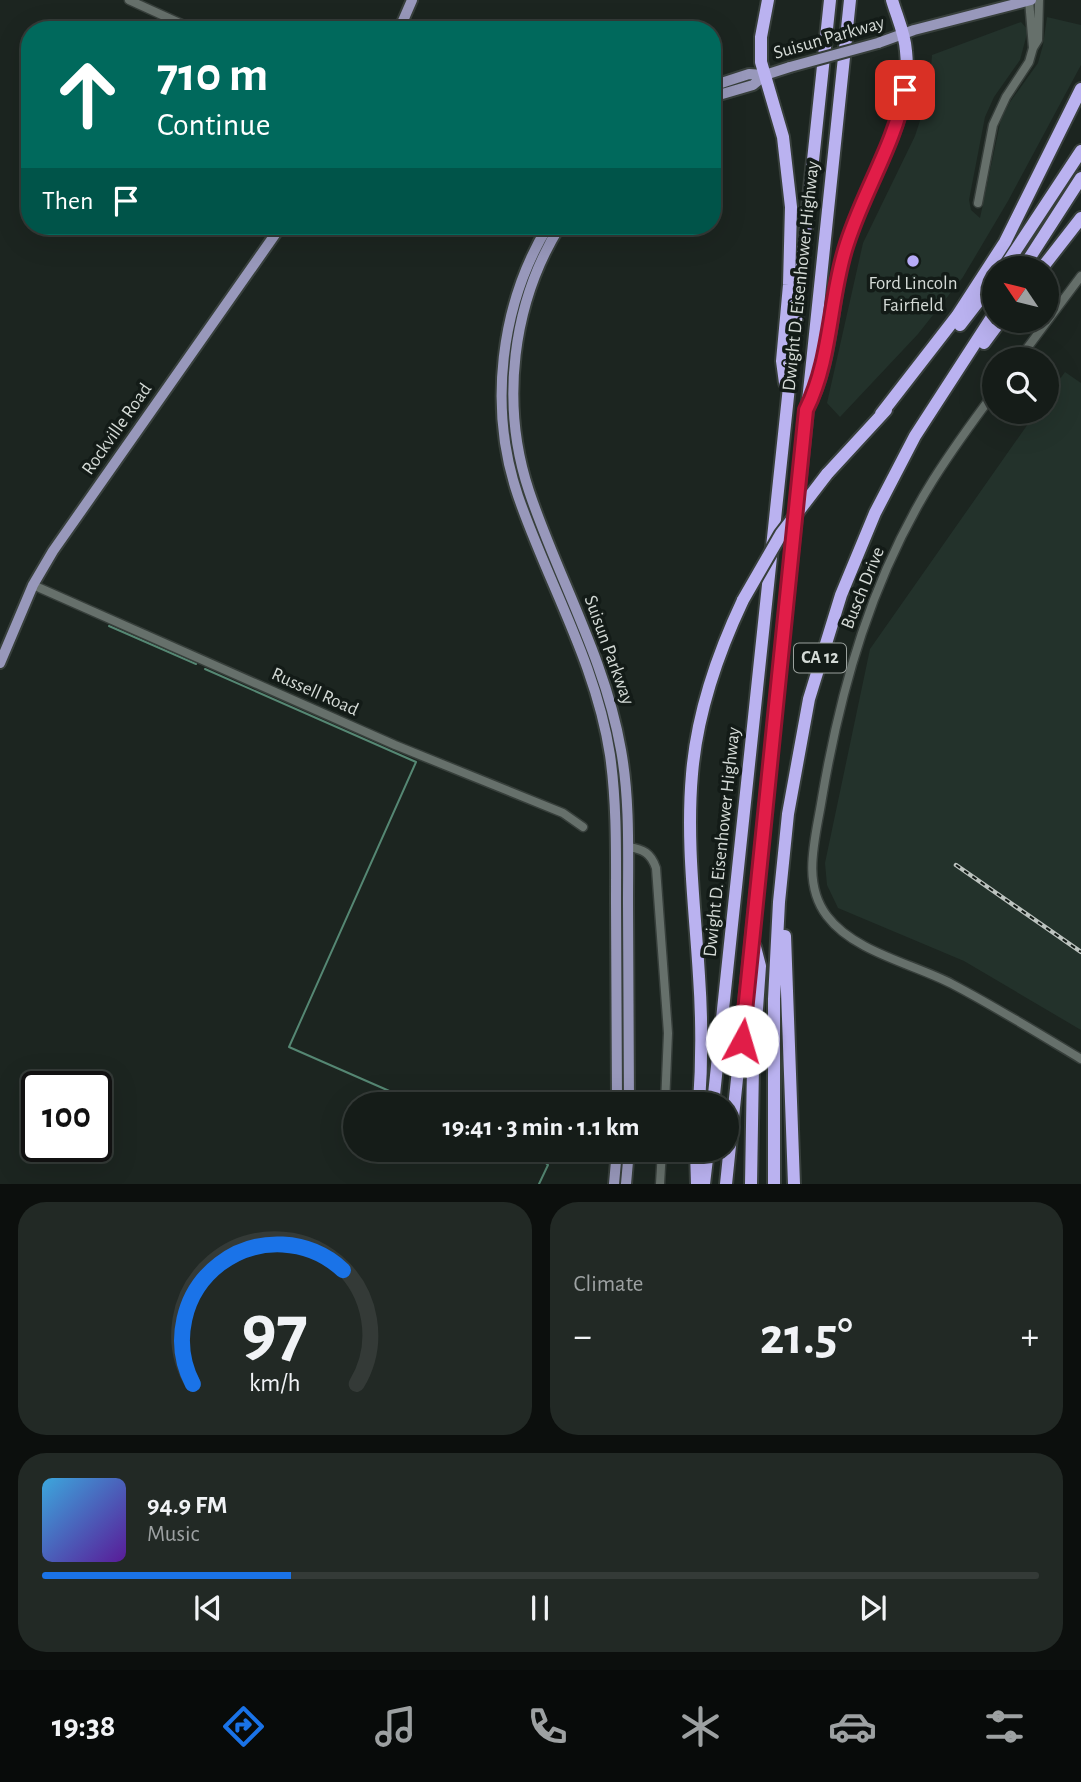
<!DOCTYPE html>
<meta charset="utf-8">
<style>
body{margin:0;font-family:"Alegreya Sans",sans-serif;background:#222925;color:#f1f3f6;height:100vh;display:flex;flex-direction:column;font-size:26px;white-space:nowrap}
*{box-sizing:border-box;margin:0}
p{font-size:23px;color:#9da1a2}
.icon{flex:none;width:38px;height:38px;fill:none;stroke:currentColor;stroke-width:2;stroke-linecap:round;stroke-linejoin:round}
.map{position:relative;height:1184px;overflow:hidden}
.side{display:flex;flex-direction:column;gap:18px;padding:18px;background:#0c0f0d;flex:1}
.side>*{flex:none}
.hud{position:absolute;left:21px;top:21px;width:700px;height:214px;border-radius:28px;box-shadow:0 7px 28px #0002,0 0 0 2px #343a37;background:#00695c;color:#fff;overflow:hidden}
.needle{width:46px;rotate:305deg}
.buttons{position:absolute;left:982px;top:256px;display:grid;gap:14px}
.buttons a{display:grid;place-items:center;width:77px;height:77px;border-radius:50%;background:#151c18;box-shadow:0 7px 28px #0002,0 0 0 2px #343a37;font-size:35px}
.speed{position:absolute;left:21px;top:1071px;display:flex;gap:14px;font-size:35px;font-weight:700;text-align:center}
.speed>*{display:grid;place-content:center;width:91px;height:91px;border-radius:50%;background:#151c18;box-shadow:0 7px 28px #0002,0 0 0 2px #343a37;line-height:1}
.speed .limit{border:4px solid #111;border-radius:10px;background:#fff;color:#111}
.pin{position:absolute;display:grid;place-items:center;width:60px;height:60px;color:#fff;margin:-30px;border-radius:14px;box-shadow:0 4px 10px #0006}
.me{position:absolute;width:77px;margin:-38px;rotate:6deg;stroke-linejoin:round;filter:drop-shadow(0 0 5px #0008)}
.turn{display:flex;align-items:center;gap:24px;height:147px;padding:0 21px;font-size:32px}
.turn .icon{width:91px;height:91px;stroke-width:2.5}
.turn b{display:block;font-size:49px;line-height:60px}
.then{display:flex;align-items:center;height:66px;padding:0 21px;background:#0003;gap:14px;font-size:26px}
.big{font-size:52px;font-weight:700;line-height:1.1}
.side .card{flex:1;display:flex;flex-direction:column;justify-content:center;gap:10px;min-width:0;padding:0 24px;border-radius:28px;background:#222925}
.side .dial{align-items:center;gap:0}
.dial svg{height:182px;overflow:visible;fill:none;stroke:#343a37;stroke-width:7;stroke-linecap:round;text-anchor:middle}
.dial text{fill:#f1f3f6;stroke:none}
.song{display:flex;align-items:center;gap:21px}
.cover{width:84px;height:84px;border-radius:10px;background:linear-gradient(135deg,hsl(200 70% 55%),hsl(270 70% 35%))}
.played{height:7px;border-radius:4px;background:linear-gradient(90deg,#1a73e8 25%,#343a37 25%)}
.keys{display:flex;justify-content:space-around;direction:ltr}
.heat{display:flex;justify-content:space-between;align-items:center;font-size:38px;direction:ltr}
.side .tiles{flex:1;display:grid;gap:18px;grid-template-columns:1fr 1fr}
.card:last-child{grid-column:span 2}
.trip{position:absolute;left:343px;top:1092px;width:396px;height:70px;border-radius:35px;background:#151c18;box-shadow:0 7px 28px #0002,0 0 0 2px #343a37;font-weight:700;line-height:70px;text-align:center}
.dock{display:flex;height:112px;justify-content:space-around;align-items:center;background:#080b0a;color:#9da1a2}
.dock .icon{width:49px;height:49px}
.dock .selected{color:#1a73e8}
.dock b{font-size:32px;color:#f1f3f6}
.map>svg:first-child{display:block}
</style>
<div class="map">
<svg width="1081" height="1184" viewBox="0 0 1081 1184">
<rect width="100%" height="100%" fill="#1c2520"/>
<path fill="#23322b" d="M1047,17L1081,25V65L1008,201L963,277L918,334L840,417L827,403L863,243L915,136L929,93L932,55L1021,22L1028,30L1020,60L994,97L985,117L969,200L971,210L980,218L1001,119L1010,102L1038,63L1043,45Z
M1065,372L1081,383V1030L964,961L838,908L827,885L825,863L870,649L1037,411H1046L1047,397Z"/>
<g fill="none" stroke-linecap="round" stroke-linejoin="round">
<path stroke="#558773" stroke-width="2" d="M109,626L196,664
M205,669L416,762L289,1047L419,1104
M524,1150L539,1157L548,1165L539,1184"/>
<g stroke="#373f3b" stroke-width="11">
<path id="minor" d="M129,0L195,30
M1029,0L1033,48
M978,203L993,125L1006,97L1029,62L1033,48L1038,40L1039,0
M1019,359L1081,276
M994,393C973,421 952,450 933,480C872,578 841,686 822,798C816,837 801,882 827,916C854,952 914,964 952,984C996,1007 1038,1033 1081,1059
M33,585L395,745L563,813L583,827
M628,847C643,849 651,853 656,868L668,1033L665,1104
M660,1184L662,1150"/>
</g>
<g stroke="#373f3b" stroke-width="14">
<path id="major" d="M399,30L412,0
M878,43L914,30L1031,0
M712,86L749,74L765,75
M712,97L753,85L765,75L790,67
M548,226C500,305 488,408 518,496C548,583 596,663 610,755C617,804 616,854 616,903C616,970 617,1037 617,1104
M560,226C512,303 500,404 529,491C558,578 605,658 621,750C630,800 628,852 628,903C628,970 629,1037 629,1104
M0,663L33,585L53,551L281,226
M614,1184L617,1150
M626,1184L629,1150"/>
</g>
<g stroke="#373f3b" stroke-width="16">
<path id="highway" d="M768,0L761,37V62L783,137L791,207L789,285L782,361L785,383
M1004,268L1081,151
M1023,268L1081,178
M1042,268L1081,218
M960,325L994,281
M984,343L1001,320
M812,398C831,359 832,297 844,253C862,184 914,126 906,51C905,34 897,17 892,0
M881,414L957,316L1005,242L1081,89
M827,474L886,410
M785,936L794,1184
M699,1104C702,1062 702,1019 699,976C695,909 686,842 692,774C697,713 717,655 743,600
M713,1104L830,0
M696,1150L697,1184
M704,1184L708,1150
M726,1184L850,0
M751,1184L753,1066L760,966L755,947
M774,1184V999L779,902L788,814L809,699L841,595L875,513L915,436L994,314"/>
</g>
<use href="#minor" stroke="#66706b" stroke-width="8"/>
<use href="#major" stroke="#9898bb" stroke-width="10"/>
<use href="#highway" stroke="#bab2f0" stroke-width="12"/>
<g stroke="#bcc3bf" stroke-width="4.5">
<path id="rail" d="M956,865L1081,952"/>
</g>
<use href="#rail" stroke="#131b17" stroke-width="2" stroke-dasharray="5" stroke-linecap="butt"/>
<g stroke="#373f3b" stroke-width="14" stroke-linecap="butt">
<path id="major-bridge" d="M790,67L878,43"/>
</g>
<g stroke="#373f3b" stroke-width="16" stroke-linecap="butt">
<path id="highway-bridge" d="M743,600L781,534L827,474"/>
</g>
<use href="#major-bridge" stroke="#9898bb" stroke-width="10"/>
<use href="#highway-bridge" stroke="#bab2f0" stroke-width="12"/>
</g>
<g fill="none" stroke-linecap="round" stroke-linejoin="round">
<g stroke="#92132f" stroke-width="18">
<path id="route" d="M742,1041L806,410C831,360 829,303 845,250C861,195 894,147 905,90"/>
</g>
<use href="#route" stroke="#e11d48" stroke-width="12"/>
</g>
<circle fill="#b7abf8" stroke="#131b17" stroke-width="2.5" cx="913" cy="261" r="7"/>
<g text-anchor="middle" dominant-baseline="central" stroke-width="7" stroke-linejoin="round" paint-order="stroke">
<rect fill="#131b17" stroke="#9aa19d" stroke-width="2" x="794" y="643.5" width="52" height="29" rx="5"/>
<g font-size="18" font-weight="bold" fill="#d4dad6">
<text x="820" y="658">CA 12</text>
</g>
<g font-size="19" fill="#d4dad6" stroke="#131b17">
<text transform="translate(829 38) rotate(-16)">Suisun Parkway</text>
<text transform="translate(801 276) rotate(-84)">Dwight D. Eisenhower Highway</text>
<text transform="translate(117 429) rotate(-55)">Rockville Road</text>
<text transform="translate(863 588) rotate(-68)">Busch Drive</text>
<text transform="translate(609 650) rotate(70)">Suisun Parkway</text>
<text transform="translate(315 692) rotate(24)">Russell Road</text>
<text transform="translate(722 842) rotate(-84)">Dwight D. Eisenhower Highway</text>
</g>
<g font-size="19" fill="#d4dad6" stroke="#131b17">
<text x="913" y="283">Ford Lincoln<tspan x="913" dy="22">Fairfield</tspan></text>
</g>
</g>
</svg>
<div class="buttons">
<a><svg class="needle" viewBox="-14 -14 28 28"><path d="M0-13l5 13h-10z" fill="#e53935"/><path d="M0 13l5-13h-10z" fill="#9da1a2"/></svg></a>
<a><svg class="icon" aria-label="search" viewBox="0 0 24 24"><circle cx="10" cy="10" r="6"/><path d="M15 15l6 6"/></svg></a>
</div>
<div class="speed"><div class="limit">100</div></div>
<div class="pin" style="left:905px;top:90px;background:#d93025"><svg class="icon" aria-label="arrive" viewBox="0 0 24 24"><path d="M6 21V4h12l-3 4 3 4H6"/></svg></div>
<svg class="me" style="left:742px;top:1041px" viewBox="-20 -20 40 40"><circle r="19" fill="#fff"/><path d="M0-13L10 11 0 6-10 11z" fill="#e11d48"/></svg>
<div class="trip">19:41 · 3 min · 1.1 km</div>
<div class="hud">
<div class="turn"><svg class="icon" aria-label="ahead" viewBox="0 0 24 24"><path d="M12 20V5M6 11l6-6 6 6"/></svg><div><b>710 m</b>Continue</div></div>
<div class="then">Then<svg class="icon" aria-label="arrive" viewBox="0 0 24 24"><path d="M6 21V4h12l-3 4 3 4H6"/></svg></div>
</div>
</div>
<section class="side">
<div class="tiles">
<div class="card dial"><svg viewBox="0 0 100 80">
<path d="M14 69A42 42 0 1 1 86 69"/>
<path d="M14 69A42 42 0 0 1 80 19" stroke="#1a73e8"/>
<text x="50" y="56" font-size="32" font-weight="700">97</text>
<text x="50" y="72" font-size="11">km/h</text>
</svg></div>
<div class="card"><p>Climate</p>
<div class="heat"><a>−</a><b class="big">21.5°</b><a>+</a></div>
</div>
<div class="card">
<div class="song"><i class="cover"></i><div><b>94.9 FM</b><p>Music</p></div></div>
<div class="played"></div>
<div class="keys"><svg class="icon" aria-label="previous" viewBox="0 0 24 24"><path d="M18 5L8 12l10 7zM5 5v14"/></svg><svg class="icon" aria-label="pause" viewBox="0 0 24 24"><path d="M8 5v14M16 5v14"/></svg><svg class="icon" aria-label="next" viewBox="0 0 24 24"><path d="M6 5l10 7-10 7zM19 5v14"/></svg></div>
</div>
</div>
</section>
<nav class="dock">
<b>19:38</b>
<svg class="icon selected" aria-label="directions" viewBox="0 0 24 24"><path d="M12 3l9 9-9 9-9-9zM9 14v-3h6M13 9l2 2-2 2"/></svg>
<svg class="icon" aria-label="music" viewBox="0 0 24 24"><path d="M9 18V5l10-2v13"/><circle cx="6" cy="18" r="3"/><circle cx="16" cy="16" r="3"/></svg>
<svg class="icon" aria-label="phone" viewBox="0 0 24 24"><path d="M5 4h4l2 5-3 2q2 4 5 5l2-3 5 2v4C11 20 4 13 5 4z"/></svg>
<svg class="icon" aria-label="climate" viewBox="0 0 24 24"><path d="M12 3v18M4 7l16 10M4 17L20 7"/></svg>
<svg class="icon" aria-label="car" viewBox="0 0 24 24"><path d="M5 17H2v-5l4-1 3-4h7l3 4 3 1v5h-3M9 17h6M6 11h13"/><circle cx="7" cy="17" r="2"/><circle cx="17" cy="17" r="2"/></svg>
<svg class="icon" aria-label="filters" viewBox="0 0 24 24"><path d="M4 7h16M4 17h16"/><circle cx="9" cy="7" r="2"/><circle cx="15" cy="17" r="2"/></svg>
</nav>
